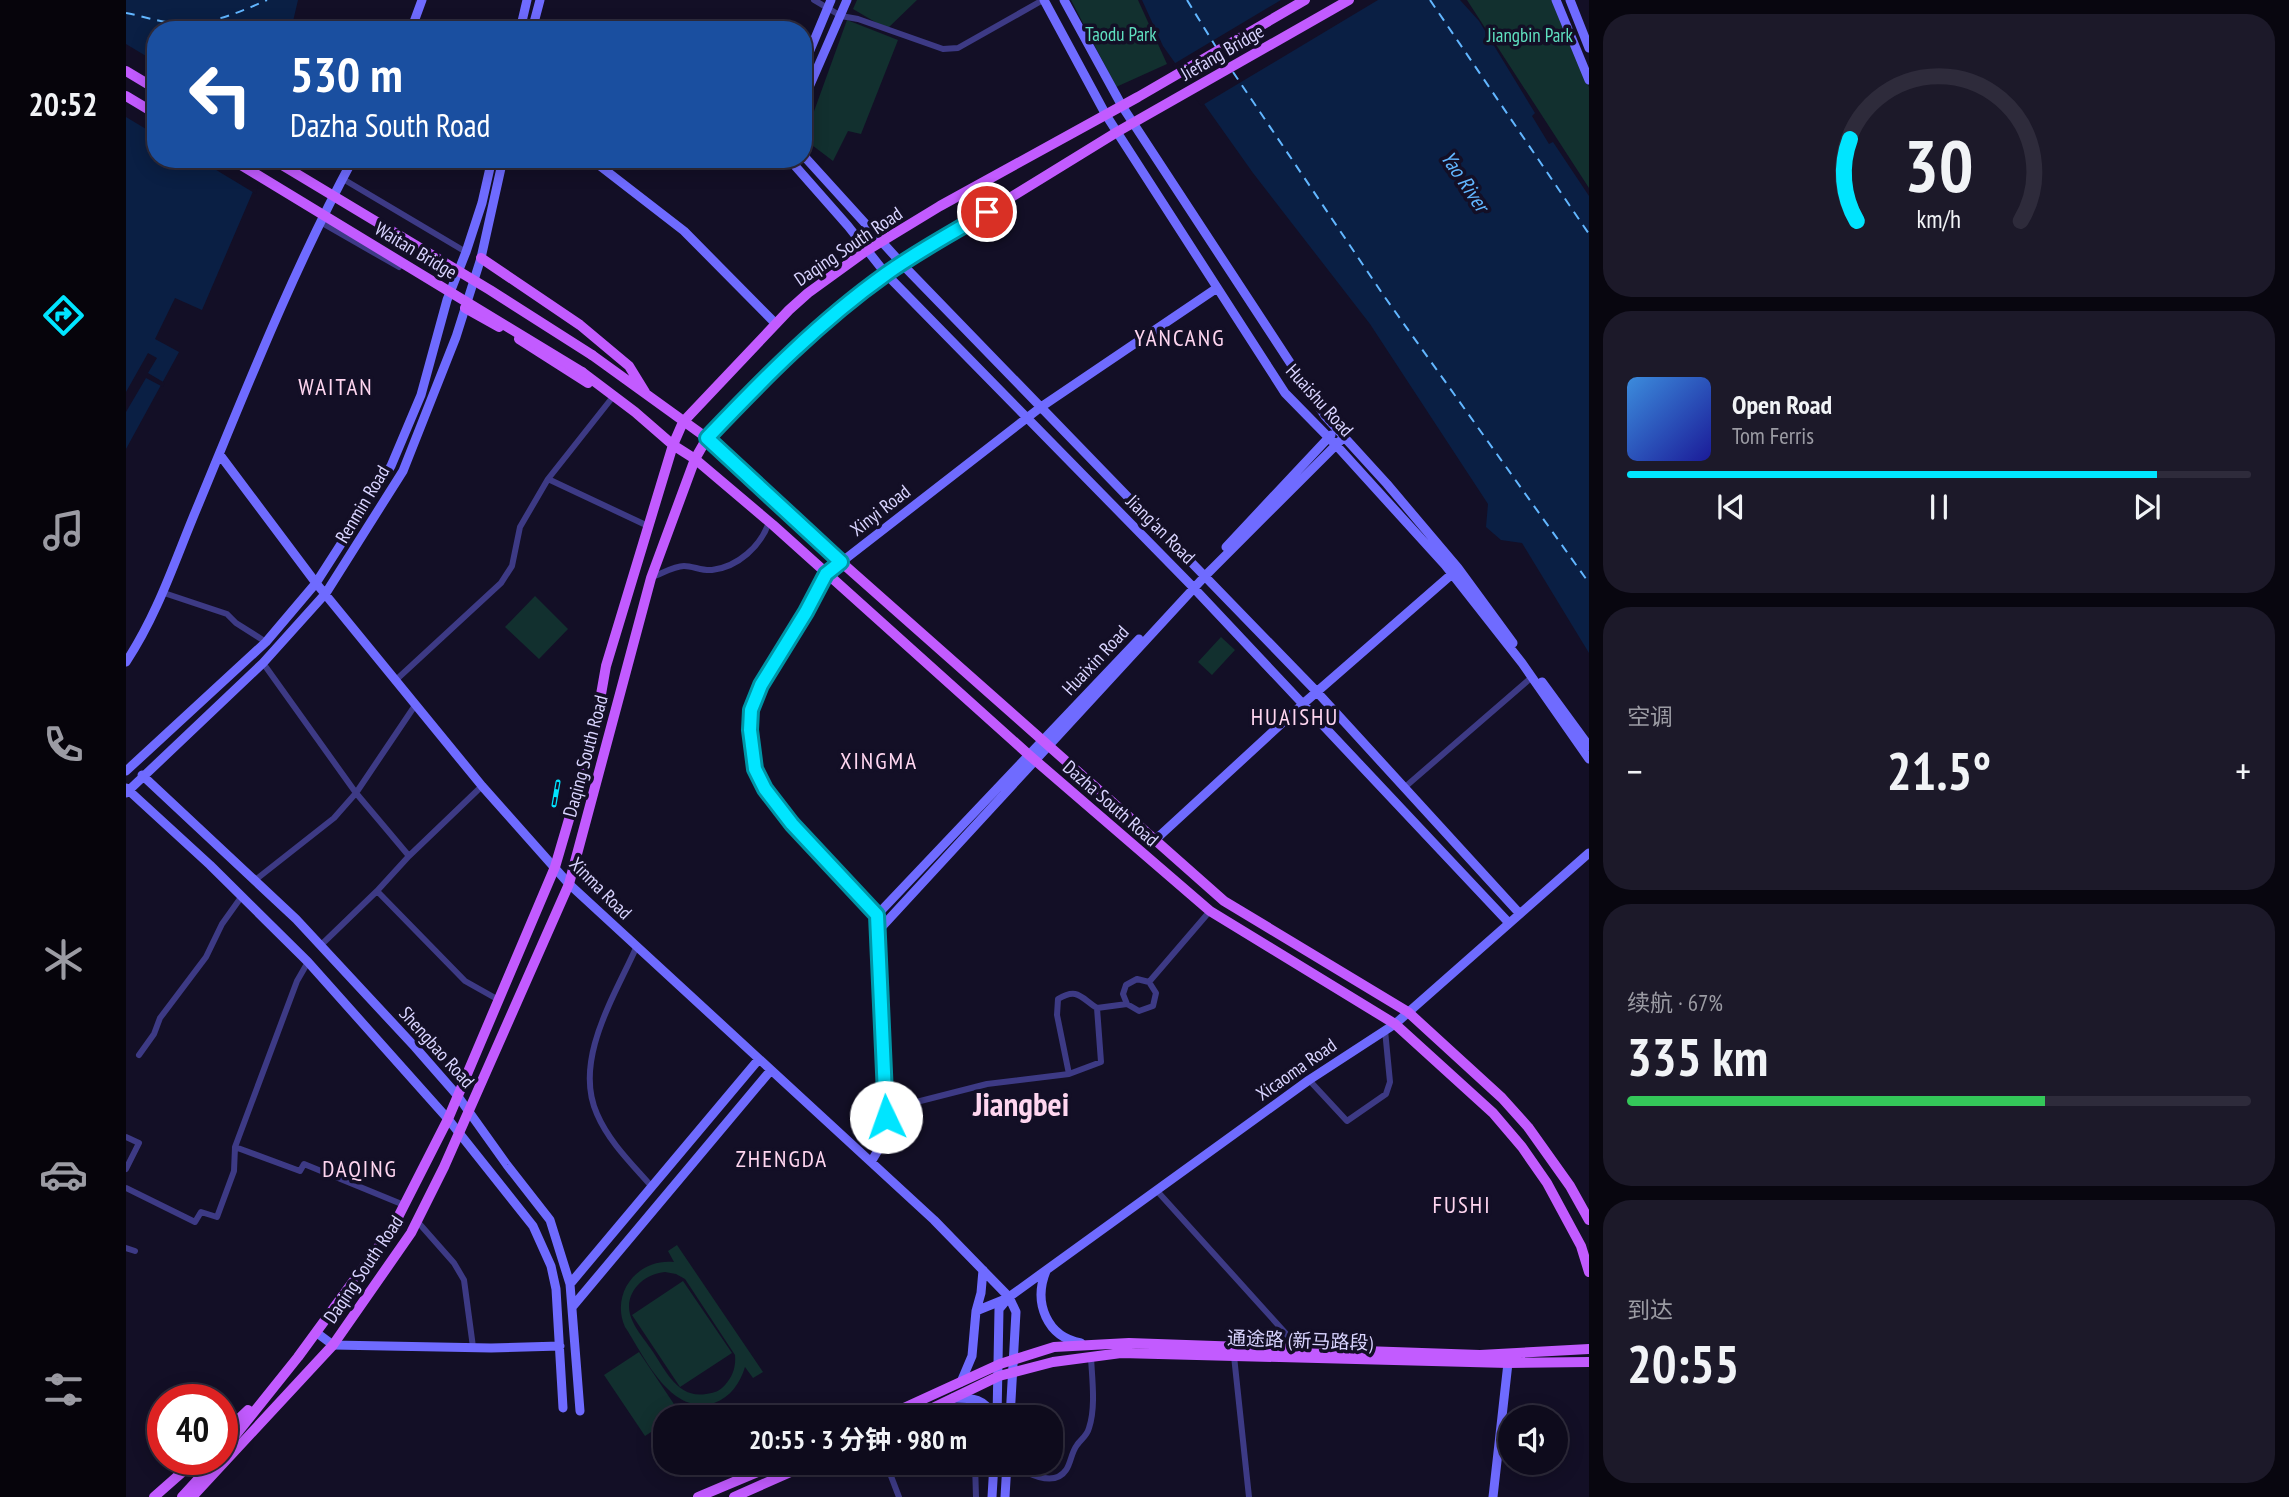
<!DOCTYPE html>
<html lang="zh">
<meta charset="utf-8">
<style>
body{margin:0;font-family:"PT Sans Narrow","Noto Sans SC",sans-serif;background:#1c1929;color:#f1f3f6;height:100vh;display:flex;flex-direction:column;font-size:26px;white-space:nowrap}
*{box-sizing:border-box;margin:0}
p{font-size:23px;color:#9b9ba3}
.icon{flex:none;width:38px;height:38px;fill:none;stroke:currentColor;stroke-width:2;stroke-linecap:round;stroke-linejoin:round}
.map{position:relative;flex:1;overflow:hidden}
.sheet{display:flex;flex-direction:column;gap:14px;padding:14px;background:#08060f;width:700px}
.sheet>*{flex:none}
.top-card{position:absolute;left:21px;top:21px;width:665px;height:147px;border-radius:28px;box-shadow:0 4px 18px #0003,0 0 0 2px #2e2b3b;background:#1a4fa0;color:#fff;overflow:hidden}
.fabs{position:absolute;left:1372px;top:1405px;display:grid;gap:14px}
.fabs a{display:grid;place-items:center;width:70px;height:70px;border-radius:50%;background:#0e0b1c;box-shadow:0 4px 18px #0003,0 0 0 2px #2e2b3b;font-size:35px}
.speed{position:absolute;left:21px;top:1384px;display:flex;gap:14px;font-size:35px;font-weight:700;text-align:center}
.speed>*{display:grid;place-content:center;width:91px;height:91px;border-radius:50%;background:#0e0b1c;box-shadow:0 4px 18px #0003,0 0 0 2px #2e2b3b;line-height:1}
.speed .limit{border:10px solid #d22;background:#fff;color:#111}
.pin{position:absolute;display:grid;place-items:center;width:60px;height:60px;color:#fff;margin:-30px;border:4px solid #fff;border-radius:50%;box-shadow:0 2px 7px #0007}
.me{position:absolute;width:77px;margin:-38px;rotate:357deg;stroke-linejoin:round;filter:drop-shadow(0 0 5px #0008)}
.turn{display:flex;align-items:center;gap:24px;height:147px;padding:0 28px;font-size:32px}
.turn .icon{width:91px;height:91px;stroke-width:2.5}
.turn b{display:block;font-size:49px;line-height:60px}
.big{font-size:52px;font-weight:700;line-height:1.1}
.sheet .card{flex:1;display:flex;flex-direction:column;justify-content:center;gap:10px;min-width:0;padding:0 24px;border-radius:28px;background:#1c1929}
.sheet .dial{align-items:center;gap:0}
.dial svg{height:182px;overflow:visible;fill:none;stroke:#2e2b3b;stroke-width:7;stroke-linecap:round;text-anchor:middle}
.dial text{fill:#f1f3f6;stroke:none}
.song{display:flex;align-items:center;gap:21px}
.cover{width:84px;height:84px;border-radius:10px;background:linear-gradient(135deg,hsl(210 70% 55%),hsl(240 70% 35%))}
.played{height:7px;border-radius:4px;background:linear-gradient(90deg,#00e5ff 85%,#2e2b3b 85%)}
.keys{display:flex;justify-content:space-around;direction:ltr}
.heat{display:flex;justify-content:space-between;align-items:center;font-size:38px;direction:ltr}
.charge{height:10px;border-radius:5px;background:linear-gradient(90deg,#34c759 67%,#2e2b3b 0)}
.trip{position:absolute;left:527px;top:1405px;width:410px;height:70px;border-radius:28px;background:#0e0b1c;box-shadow:0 4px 18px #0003,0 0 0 2px #2e2b3b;font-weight:700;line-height:70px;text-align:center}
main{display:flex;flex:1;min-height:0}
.menu{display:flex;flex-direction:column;width:126px;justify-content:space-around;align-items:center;background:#06040b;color:#9b9ba3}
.menu .icon{width:49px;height:49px}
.menu .current{color:#00e5ff}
.menu b{font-size:32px;color:#f1f3f6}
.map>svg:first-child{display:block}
</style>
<main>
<nav class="menu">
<b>20:52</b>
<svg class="icon current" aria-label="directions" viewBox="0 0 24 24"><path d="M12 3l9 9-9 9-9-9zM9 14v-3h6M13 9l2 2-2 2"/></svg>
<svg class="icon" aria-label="music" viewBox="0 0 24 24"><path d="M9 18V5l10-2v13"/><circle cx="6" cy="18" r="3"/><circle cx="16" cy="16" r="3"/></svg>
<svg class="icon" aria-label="phone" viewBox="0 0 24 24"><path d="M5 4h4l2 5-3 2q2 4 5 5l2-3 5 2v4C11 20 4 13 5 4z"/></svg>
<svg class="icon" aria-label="climate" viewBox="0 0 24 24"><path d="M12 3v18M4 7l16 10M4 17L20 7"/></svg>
<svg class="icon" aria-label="car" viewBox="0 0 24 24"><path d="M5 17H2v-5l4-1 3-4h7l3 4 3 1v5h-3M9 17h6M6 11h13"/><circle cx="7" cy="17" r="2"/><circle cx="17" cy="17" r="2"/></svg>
<svg class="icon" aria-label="filters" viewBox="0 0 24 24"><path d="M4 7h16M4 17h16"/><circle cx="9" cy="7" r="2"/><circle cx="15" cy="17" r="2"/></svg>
</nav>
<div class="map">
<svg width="1463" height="1497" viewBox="0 0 1463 1497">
<rect width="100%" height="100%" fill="#130f26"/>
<path fill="#12302f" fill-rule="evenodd" d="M731,0H791L761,29L727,9Z
M945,0H1012L1041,64L990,87Z
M1341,0H1427L1463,87V188Z
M721,20L772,40L735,134L722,131L707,161L678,139Z
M409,596L442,629L413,659L379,627Z
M1095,637L1109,650L1086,675L1072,662Z
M551,1245L637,1372L627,1378L619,1367C614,1383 605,1397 588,1403C544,1416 519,1357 499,1327C484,1293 512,1258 548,1262L542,1251ZM539,1272L550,1274L559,1279L609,1355C610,1367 607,1376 599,1385C594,1391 588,1393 580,1394C551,1399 539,1369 525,1349C519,1340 511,1331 507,1322C494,1297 515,1274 539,1272Z
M557,1281L606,1353L554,1387L506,1315Z
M513,1352L554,1413L547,1417L539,1418V1423L519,1436L478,1375Z"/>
<path fill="#0a1f44" d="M0,0H172L165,30H30V159H133L128,189L76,310L49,298L29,339L53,352L0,449Z
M1016,0H1334L1353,21L1409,113L1406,116L1423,144L1427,142L1463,196V653L1396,543L1375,540L1360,527L1362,504L1244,324L1127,173L1037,46Z"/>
<path fill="#130f26" d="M1155,0H1252L1075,106L1046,65Z
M0,44L30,62V135L0,117Z
M72,159H137L130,194Z
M22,353L31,358L22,373L39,383L37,387L20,378L0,412V392Z"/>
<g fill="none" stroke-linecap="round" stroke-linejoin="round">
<path stroke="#62b6ff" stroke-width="2" stroke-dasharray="9 7" stroke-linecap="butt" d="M1061,0L1090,47
M1304,0L1463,234
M0,13C16,16 33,22 50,23C82,26 112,13 141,0
M1095,54L1102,64
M1107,72L1258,296L1463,583"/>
<path stroke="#3d3a85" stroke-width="6" d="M688,0L715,16L732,19L817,49L832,48L917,0
M217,179L340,252
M196,223L273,267
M422,479L522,526
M526,577C535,574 548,566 558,566C567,566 576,571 586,570C612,567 635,546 643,522
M38,593L101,614L110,623L140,642
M137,663L230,793L283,856
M271,679L375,583L386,566L394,527L422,479L486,398
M356,786L283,856L251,891L339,981L371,999
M1279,787L1406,677
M128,881L208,818L230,793L290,704
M194,946L251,891
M510,948C488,997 447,1061 471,1114C483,1142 506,1164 526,1187
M1001,1004L997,994L1000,985L1011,979L1023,982
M13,1055L28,1034L34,1018L80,957L96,924L116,896
M943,1074L931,1015L932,999C952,987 955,998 971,1008
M1183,1080L1221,1121L1260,1094L1264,1082L1259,1030
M759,1110L861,1084L943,1074L975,1062L971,1008L1001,1004L1013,1011L1027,1006L1030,993L1023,982L1084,911
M0,1137L13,1143L0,1169
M109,1147L174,1171L178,1164L278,1205
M0,1188L69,1222L75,1212L91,1217L108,1171L109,1147L171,981L182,962
M1032,1192L1173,1348
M291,1221L328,1263L338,1280L347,1347
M0,1248L9,1251
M1108,1356L1123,1497
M760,1463L773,1497
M849,1463L850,1497
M887,1463C898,1473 928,1488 940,1470C945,1463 945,1453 951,1445C955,1439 961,1436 963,1428C970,1407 966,1379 965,1357"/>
<path stroke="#6f6bff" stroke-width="9" d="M918,0L980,115L1159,393L1210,445L1319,565L1396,663L1463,759
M938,0L996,106L1199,416L1261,484L1332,568L1387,643
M1430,0L1463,80
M1444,0L1463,48
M285,30L296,0
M394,30L401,0
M406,30L414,0
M677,67L705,0
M677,101L721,0
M677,155L776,264L1191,692L1394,914
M465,159L558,231L650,324
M663,159L722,226L760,274L1064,584L1383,923
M94,455L190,583L356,786L443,884L808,1220L883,1297L890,1312L884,1418
M1100,547L1205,435
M0,662C33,612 50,557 73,503C121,387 167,270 227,159
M1416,682L1463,746
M0,771L140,642L190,583L265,466L295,395L321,300L340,252L356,203L366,159
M16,775L170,919L289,1047L331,1095L381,1165L424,1220L444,1284L454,1411
M0,788L84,865L182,962L322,1119L407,1226L425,1266L430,1289L437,1408
M0,793L137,663L200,593L277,471L330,337L355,258L377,159
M1029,840L1178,703L1326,574
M751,915L1013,639
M752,931L1080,575L1214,441
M745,1162L757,1142L759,1117L751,915C719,881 643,811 629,768C624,751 621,727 626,710C631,686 648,664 661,644C675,621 688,598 700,574L915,407L1091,288
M920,1271C907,1303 921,1337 955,1343
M444,1284L633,1059
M447,1306L645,1070
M850,1311L855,1293L857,1270
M191,1333L207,1345L365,1348L434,1346
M835,1382L846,1356L850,1311L882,1298
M827,1398C846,1398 860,1398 868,1418
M871,1418L873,1309L883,1297L1183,1080L1269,1024L1463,853
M866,1497L868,1463
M879,1497L881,1463
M1367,1497L1382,1363"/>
<path stroke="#c25bff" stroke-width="10" d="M0,71L30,89
M0,96L30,114
M355,258L454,325L503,366L519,392
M339,308L373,327
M393,339L462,383
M466,355L581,438L715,562L1098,901L1282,1012L1376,1098L1402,1127L1444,1186L1463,1220
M456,372L509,412L547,445L569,459L647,525L903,755L1084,911L1269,1024L1367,1113L1396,1147L1421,1183L1455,1246L1463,1272
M756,1418L874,1364L928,1347L1003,1343L1354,1355L1463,1349
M786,1418L873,1376L927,1362L995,1353L1382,1363L1463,1362
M96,1435L122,1410
M96,1452L172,1357L267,1227L322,1119L429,867L468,734L480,666L547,445L557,422L663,310L682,293L740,251L814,206L1012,97L1179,0
M28,1497L70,1460
M56,1497L90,1460
M66,1497L207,1345L285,1233L318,1167L443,884L525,578L569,459L581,438L659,357L760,274L991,132L1223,0
M572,1497L653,1463
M608,1497L685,1463"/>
<g stroke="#00e5ff" stroke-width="5">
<path id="rail" d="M428,805L432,782"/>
</g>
<use href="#rail" stroke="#130f26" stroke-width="2.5" stroke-dasharray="8" stroke-linecap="butt"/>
<path stroke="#c25bff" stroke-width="10" d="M105,159L456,372
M146,159L364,290L466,355"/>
</g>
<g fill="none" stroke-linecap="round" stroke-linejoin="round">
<g stroke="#0095a6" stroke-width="18">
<path id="route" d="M760,1117L751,915L666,824L639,789L629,769L624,730L625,710L635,685L680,612L700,574L715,562L581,438C637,379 694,321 760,274C792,251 828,232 861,212"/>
</g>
<use href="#route" stroke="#00e5ff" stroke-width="12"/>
</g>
<g text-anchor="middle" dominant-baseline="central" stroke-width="7" stroke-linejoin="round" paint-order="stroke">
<g font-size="19" fill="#5fe0c0" stroke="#130f26">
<text x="995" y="34">Taodu Park</text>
<text x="1404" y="35">Jiangbin Park</text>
</g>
<g font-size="19" fill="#d9d4ff" stroke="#130f26">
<text transform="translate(1096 52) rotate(-30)">Jiefang Bridge</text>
<text transform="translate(722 246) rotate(-34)">Daqing South Road</text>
<text transform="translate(290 250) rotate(31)">Waitan Bridge</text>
<text transform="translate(1194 400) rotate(48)">Huaishu Road</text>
<text transform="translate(236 504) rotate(-59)">Renmin Road</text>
<text transform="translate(754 510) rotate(-38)">Xinyi Road</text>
<text transform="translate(1035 529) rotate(45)">Jiang'an Road</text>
<text transform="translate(969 660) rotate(-47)">Huaixin Road</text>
<text transform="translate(459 756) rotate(-75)">Daqing South Road</text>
<text transform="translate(985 803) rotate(41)">Dazha South Road</text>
<text transform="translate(475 888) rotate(45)">Xinma Road</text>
<text transform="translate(311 1047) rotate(48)">Shengbao Road</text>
<text transform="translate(1170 1069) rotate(-35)">Xicaoma Road</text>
<text transform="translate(237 1269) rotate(-56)">Daqing South Road</text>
<text transform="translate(1174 1340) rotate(2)">通途路 (新马路段)</text>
</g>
<g font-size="21" font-style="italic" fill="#62b6ff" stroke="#130f26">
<text transform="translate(1339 181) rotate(56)">Yao River</text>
</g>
<g font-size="23" letter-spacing="2" fill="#ffd6f0" stroke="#130f26">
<text x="1054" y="337">YANCANG</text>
<text x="210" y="386">WAITAN</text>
<text x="1169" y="716">HUAISHU</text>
<text x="753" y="760">XINGMA</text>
<text x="656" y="1158">ZHENGDA</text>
<text x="234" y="1168">DAQING</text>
<text x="1336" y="1204">FUSHI</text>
</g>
<g font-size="33" font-weight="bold" fill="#ffd6f0" stroke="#130f26">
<text x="895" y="1103">Jiangbei</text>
</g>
</g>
</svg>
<div class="fabs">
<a><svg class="icon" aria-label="sound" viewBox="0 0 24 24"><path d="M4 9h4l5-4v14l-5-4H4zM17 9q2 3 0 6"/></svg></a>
</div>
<div class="speed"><div class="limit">40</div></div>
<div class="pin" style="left:861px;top:212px;background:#d93025"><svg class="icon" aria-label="arrive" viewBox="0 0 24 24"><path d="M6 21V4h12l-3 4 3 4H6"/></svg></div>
<svg class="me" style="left:760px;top:1117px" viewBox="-20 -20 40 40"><circle r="19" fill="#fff"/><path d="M0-13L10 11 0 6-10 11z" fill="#00e5ff"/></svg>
<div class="trip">20:55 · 3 分钟 · 980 m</div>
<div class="top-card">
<div class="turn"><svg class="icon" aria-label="left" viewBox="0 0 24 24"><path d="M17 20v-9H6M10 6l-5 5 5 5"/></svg><div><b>530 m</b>Dazha South Road</div></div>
</div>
</div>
<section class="sheet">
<div class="card dial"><svg viewBox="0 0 100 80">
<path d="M14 69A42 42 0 1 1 86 69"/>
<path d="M14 69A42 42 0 0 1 11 33" stroke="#00e5ff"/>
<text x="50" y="56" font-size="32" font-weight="700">30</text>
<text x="50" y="72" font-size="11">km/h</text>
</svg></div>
<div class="card">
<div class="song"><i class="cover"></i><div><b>Open Road</b><p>Tom Ferris</p></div></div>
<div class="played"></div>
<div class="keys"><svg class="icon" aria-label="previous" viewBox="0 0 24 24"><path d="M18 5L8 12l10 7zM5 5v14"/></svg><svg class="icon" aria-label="pause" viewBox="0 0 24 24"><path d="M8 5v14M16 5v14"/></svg><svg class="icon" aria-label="next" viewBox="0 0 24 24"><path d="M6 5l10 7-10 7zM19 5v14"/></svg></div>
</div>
<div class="card"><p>空调</p>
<div class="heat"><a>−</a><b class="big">21.5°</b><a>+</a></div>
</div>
<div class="card"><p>续航 · 67%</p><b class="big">335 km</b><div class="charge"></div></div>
<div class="card"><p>到达</p><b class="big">20:55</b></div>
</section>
</main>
